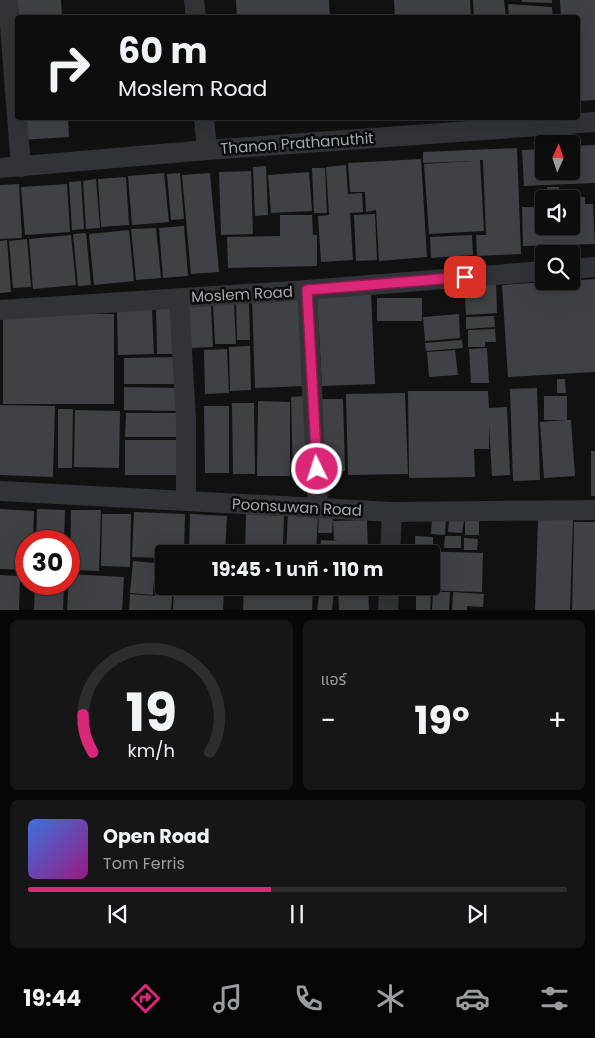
<!DOCTYPE html>
<html lang="th">
<meta charset="utf-8">
<style>
body{margin:0;font-family:Poppins,"Noto Sans Thai",sans-serif;background:#161617;color:#f1f3f6;height:100vh;display:flex;flex-direction:column;font-size:19px;white-space:nowrap}
*{box-sizing:border-box;margin:0}
p{font-size:16px;color:#9a9c9e}
.icon{flex:none;width:28px;height:28px;fill:none;stroke:currentColor;stroke-width:2;stroke-linecap:round;stroke-linejoin:round}
.map{position:relative;height:610px;overflow:hidden}
.sheet{display:flex;flex-direction:column;gap:10px;padding:10px;background:#070708;flex:1}
.sheet>*{flex:none}
.top-card{position:absolute;left:15px;top:15px;width:565px;height:105px;border-radius:5px;box-shadow:0 5px 20px #0002,0 0 0 1px #2d2d2e;background:#0d0d0e;color:#f1f3f6;overflow:hidden}
.needle{width:32px;rotate:3deg}
.fabs{position:absolute;left:535px;top:135px;display:grid;gap:10px}
.fabs a{display:grid;place-items:center;width:45px;height:45px;border-radius:5px;background:#0d0d0e;box-shadow:0 5px 20px #0002,0 0 0 1px #2d2d2e;font-size:25px}
.speed{position:absolute;left:15px;top:530px;display:flex;gap:10px;font-size:25px;font-weight:700;text-align:center}
.speed>*{display:grid;place-content:center;width:65px;height:65px;border-radius:50%;background:#0d0d0e;box-shadow:0 5px 20px #0002,0 0 0 1px #2d2d2e;line-height:1}
.speed .limit{border:8px solid #d22;background:#fff;color:#111}
.pin{position:absolute;display:grid;place-items:center;width:42px;height:42px;color:#fff;margin:-21px;border-radius:10px;box-shadow:0 2px 8px #0006}
.me{position:absolute;width:55px;margin:-28px;rotate:356deg;stroke-linejoin:round;filter:drop-shadow(0 0 4px #0008)}
.turn{display:flex;align-items:center;gap:18px;height:105px;padding:0 20px;font-size:22px}
.turn .icon{width:65px;height:65px;stroke-width:2.5}
.turn b{display:block;font-size:35px;line-height:42px}
.big{font-size:38px;font-weight:700;line-height:1.1}
.sheet .tile{flex:1;display:flex;flex-direction:column;justify-content:center;gap:8px;min-width:0;padding:0 18px;border-radius:8px;background:#161617}
.sheet .dial{align-items:center;gap:0}
.dial svg{height:130px;overflow:visible;fill:none;stroke:#2d2d2e;stroke-width:7;stroke-linecap:round;text-anchor:middle}
.dial text{fill:#f1f3f6;stroke:none}
.song{display:flex;align-items:center;gap:15px}
.cover{width:60px;height:60px;border-radius:8px;background:linear-gradient(135deg,hsl(220 70% 55%),hsl(310 70% 35%))}
.played{height:5px;border-radius:2px;background:linear-gradient(90deg,#db2777 45%,#2d2d2e 45%)}
.keys{display:flex;justify-content:space-around;direction:ltr}
.heat{display:flex;justify-content:space-between;align-items:center;font-size:28px;direction:ltr}
.sheet .tiles{flex:1;display:grid;gap:10px;grid-template-columns:1fr 1fr}
.tile:last-child{grid-column:span 2}
.trip{position:absolute;left:155px;top:545px;width:285px;height:50px;border-radius:5px;background:#0d0d0e;box-shadow:0 5px 20px #0002,0 0 0 1px #2d2d2e;font-weight:700;line-height:50px;text-align:center}
.tabs{display:flex;height:80px;justify-content:space-around;align-items:center;background:#050506;color:#9a9c9e}
.tabs .icon{width:35px;height:35px}
.tabs .selected{color:#db2777}
.tabs b{font-size:22px;color:#f1f3f6}
.map>svg:first-child{display:block}
</style>
<div class="map">
<svg width="595" height="611" viewBox="0 0 595 611">
<rect width="100%" height="100%" fill="#111112"/>
<path fill="#404145" d="M15,0H61L62,15L16,17Z
M236,0H329L330,18H237Z
M394,0H470L471,18H395Z
M473,0H504L506,18H474Z
M522,0H552V3L522,2Z
M560,0H595V100L578,101V18H561Z
M508,4L552,7L553,18H509Z
M19,118H68L69,137L21,140Z
M595,145V183L524,186L522,150L544,149V171H548V178L560,177V171H571V146Z
M517,148L521,254L477,256L476,235H486L483,160H480L484,231L429,234L424,164L473,161L423,163V152Z
M421,159L427,257L379,261L376,210L366,212L365,192H350L348,163Z
M346,165L348,194L362,193L363,212L350,213L353,260L321,262L318,216L329,215L326,167Z
M266,166L268,215L255,216L253,167Z
M312,168H325L327,213H314Z
M251,171L253,234L221,235L219,172Z
M309,172L312,211L271,213L268,175Z
M164,173L169,222L132,225L128,176Z
M180,173L184,219L171,220L167,174Z
M210,173L219,272L191,274L182,175Z
M126,177L129,225L101,227L98,179Z
M96,179L100,228L86,229L83,181Z
M81,181L84,229L72,230L69,182Z
M19,184L22,238L0,239V185Z
M67,184L70,232L25,235L21,187Z
M547,187H559L560,197H547Z
M574,197H585V204H593L595,244L523,246L522,207H544V226H571Z
M375,214L377,260L356,261L354,215Z
M280,215H312L313,235H317V266L228,268L227,237L280,236Z
M184,226L188,276L163,278L159,228Z
M156,228L161,278L136,280L131,229Z
M129,230L134,281L94,285L89,234Z
M86,233L91,285L78,286L73,234Z
M71,235L76,285L33,289L29,239Z
M472,235L473,255L431,258L430,237Z
M27,239L31,287L13,288L9,241Z
M7,240L11,292L0,293V241Z
M595,279V372L508,377L502,285Z
M496,282L497,313L466,315L464,283Z
M371,293L375,384L322,386L317,296Z
M303,297L306,386L255,388L252,299Z
M377,298H422V321H377Z
M236,300H249L250,340H237Z
M234,303L236,344H215L213,304Z
M156,306H172L174,354H157Z
M211,306L213,347L189,348L186,307Z
M152,309L154,354L118,355L117,311Z
M3,314H114V404H3Z
M459,314L460,338L425,341L423,317Z
M494,316L495,327L466,329V317Z
M495,329L496,342H485V347H468V330Z
M462,340L463,348L426,351L425,343Z
M250,346L251,390L230,391L229,347Z
M487,348L489,383H471L469,349Z
M227,349L229,393L205,394L204,350Z
M455,350L458,375L429,377L427,352Z
M177,357V384H124V358Z
M557,379H565L566,393H557Z
M124,387L177,388V411L124,410Z
M537,388L540,480L513,481L510,389Z
M408,391H488L489,408L507,407L510,475L492,476L489,425V449H474L475,477L409,478Z
M405,393L408,474L348,475L346,394Z
M305,396L308,476H293L291,397Z
M544,396H567V420H571L575,476L544,478L540,422L565,420H544Z
M320,399H343L345,471H323Z
M258,401L290,402V476H257Z
M232,403H254L255,474H233Z
M0,405L55,406L53,477L0,475Z
M204,406H229V473H205Z
M58,409H73L72,468H58Z
M75,410L120,411L119,468L74,467Z
M126,413H176V437H125Z
M125,440H178V475H125Z
M591,451H595V496H591Z
M0,509L34,511L33,541H26V570L0,569Z
M37,509L65,510L64,541H36Z
M71,510H101L99,571L70,570Z
M134,512L185,514L184,554H164V558L132,557Z
M288,513L318,514L316,554H286Z
M102,514H131L130,567L101,566Z
M190,514L227,516L225,554H189Z
M246,514L284,516L283,545L270,544V554H245Z
M319,516L333,517L332,533H318Z
M432,519H446L445,535L431,534Z
M449,519L464,520L462,533L448,532Z
M538,519L573,520L570,611H535Z
M367,520L368,554H338L337,545V554H320L321,540L338,541L334,540L333,521Z
M465,520H479V535H465Z
M574,522H595V611H572Z
M415,536L433,537V549H415Z
M445,536H461V548H444Z
M464,538L478,539L477,550H464Z
M273,546H284V554H273Z
M416,551L483,553L482,592L415,590V586H431V554H415Z
M157,560H164V586H173L171,611H129L130,594L155,596Z
M133,561L155,563L153,595L130,593Z
M69,574L124,577L122,611H67Z
M0,575L20,576L19,611H0Z
M35,584H64L63,611H34Z
M174,586H224L223,611H173Z
M244,586H313L312,611H243Z
M338,586H368L369,611H339Z
M320,588L334,590L332,611H317Z
M433,592H450L449,611H432Z
M453,592L484,594L483,607L467,606V611H452Z
M416,593H431L430,611H416Z"/>
<g fill="none" stroke-linecap="round" stroke-linejoin="round">
<path stroke="#323337" stroke-width="20" d="M8,0L21,167
M194,0L196,18
M204,118L207,150
M0,168L207,150L595,122
M571,269L595,267
M307,290L318,509
M179,298L186,420V500
M0,310L307,290L544,271
M0,491L392,512L595,510
M390,554L392,512
M388,611L389,586"/>
</g>
<g fill="none" stroke-linecap="round" stroke-linejoin="round">
<g stroke="#8e194d" stroke-width="12">
<path id="route" d="M317,469L307,290L465,277"/>
</g>
<use href="#route" stroke="#db2777" stroke-width="9"/>
</g>
<g text-anchor="middle" dominant-baseline="central" stroke-width="5" stroke-linejoin="round" paint-order="stroke">
<g font-size="15" fill="#a3a7b2" stroke="#0c0c0d">
<text transform="translate(297 143) rotate(-4)">Thanon Prathanuthit</text>
<text transform="translate(242 294) rotate(-3)">Moslem Road</text>
<text transform="translate(297 507) rotate(3)">Poonsuwan Road</text>
</g>
</g>
</svg>
<div class="fabs">
<a><svg class="needle" viewBox="-14 -14 28 28"><path d="M0-13l5 13h-10z" fill="#e53935"/><path d="M0 13l5-13h-10z" fill="#9a9c9e"/></svg></a>
<a><svg class="icon" aria-label="sound" viewBox="0 0 24 24"><path d="M4 9h4l5-4v14l-5-4H4zM17 9q2 3 0 6"/></svg></a>
<a><svg class="icon" aria-label="search" viewBox="0 0 24 24"><circle cx="10" cy="10" r="6"/><path d="M15 15l6 6"/></svg></a>
</div>
<div class="speed"><div class="limit">30</div></div>
<div class="pin" style="left:465px;top:277px;background:#d93025"><svg class="icon" aria-label="arrive" viewBox="0 0 24 24"><path d="M6 21V4h12l-3 4 3 4H6"/></svg></div>
<svg class="me" style="left:317px;top:469px" viewBox="-20 -20 40 40"><circle r="17" fill="#db2777" stroke="#fff" stroke-width="3"/><path d="M0-11L8 9 0 5-8 9z" fill="#fff"/></svg>
<div class="trip">19:45 · 1 นาที · 110 m</div>
<div class="top-card">
<div class="turn"><svg class="icon" aria-label="right" viewBox="0 0 24 24"><path d="M7 20v-9h11M14 6l5 5-5 5"/></svg><div><b>60 m</b>Moslem Road</div></div>
</div>
</div>
<section class="sheet">
<div class="tiles">
<div class="tile dial"><svg viewBox="0 0 100 80">
<path d="M14 69A42 42 0 1 1 86 69"/>
<path d="M14 69A42 42 0 0 1 8 46" stroke="#db2777"/>
<text x="50" y="56" font-size="32" font-weight="700">19</text>
<text x="50" y="72" font-size="11">km/h</text>
</svg></div>
<div class="tile"><p>แอร์</p>
<div class="heat"><a>−</a><b class="big">19°</b><a>+</a></div>
</div>
<div class="tile">
<div class="song"><i class="cover"></i><div><b>Open Road</b><p>Tom Ferris</p></div></div>
<div class="played"></div>
<div class="keys"><svg class="icon" aria-label="previous" viewBox="0 0 24 24"><path d="M18 5L8 12l10 7zM5 5v14"/></svg><svg class="icon" aria-label="pause" viewBox="0 0 24 24"><path d="M8 5v14M16 5v14"/></svg><svg class="icon" aria-label="next" viewBox="0 0 24 24"><path d="M6 5l10 7-10 7zM19 5v14"/></svg></div>
</div>
</div>
</section>
<nav class="tabs">
<b>19:44</b>
<svg class="icon selected" aria-label="directions" viewBox="0 0 24 24"><path d="M12 3l9 9-9 9-9-9zM9 14v-3h6M13 9l2 2-2 2"/></svg>
<svg class="icon" aria-label="music" viewBox="0 0 24 24"><path d="M9 18V5l10-2v13"/><circle cx="6" cy="18" r="3"/><circle cx="16" cy="16" r="3"/></svg>
<svg class="icon" aria-label="phone" viewBox="0 0 24 24"><path d="M5 4h4l2 5-3 2q2 4 5 5l2-3 5 2v4C11 20 4 13 5 4z"/></svg>
<svg class="icon" aria-label="climate" viewBox="0 0 24 24"><path d="M12 3v18M4 7l16 10M4 17L20 7"/></svg>
<svg class="icon" aria-label="car" viewBox="0 0 24 24"><path d="M5 17H2v-5l4-1 3-4h7l3 4 3 1v5h-3M9 17h6M6 11h13"/><circle cx="7" cy="17" r="2"/><circle cx="17" cy="17" r="2"/></svg>
<svg class="icon" aria-label="filters" viewBox="0 0 24 24"><path d="M4 7h16M4 17h16"/><circle cx="9" cy="7" r="2"/><circle cx="15" cy="17" r="2"/></svg>
</nav>
